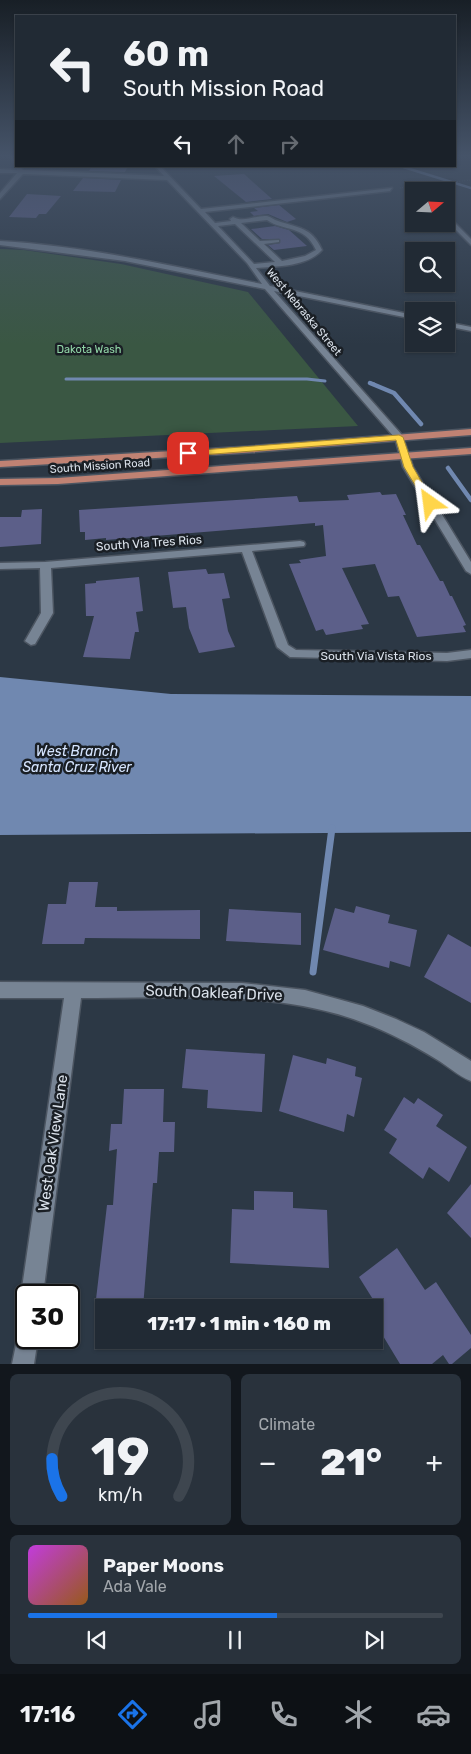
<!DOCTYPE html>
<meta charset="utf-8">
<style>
body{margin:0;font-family:Rubik,sans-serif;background:#29323c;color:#f1f3f6;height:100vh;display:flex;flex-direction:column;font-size:19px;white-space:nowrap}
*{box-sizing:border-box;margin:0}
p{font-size:16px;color:#a2a7ac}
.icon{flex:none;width:28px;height:28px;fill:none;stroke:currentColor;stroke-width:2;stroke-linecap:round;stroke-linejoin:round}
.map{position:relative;height:1364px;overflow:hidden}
.drawer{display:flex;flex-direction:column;gap:10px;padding:10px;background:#12171d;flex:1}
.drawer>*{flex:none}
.banner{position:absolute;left:15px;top:15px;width:441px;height:152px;border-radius:0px;box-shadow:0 1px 4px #0004,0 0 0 1px #3e464f;background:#212a34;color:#f1f3f6;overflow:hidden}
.needle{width:32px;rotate:71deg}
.fabs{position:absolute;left:405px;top:182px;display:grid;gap:10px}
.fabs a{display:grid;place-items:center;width:50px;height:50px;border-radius:0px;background:#212a34;box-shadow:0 1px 4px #0004,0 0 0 1px #3e464f;font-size:25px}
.speed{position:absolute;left:15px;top:1284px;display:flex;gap:10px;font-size:25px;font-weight:700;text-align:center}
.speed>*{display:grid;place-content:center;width:65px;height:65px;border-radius:50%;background:#212a34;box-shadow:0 1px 4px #0004,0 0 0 1px #3e464f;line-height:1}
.speed .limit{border:2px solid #111;border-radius:8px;background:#fff;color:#111}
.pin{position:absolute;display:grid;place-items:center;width:42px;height:42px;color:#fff;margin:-21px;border-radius:10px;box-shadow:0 2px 8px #0006}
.me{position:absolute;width:55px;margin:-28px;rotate:329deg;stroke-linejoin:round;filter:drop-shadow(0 0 4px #0008)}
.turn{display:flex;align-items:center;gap:18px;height:105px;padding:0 25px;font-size:22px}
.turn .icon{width:65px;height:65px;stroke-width:2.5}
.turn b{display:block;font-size:35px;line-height:42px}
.lanes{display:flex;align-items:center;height:48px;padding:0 25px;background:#0003;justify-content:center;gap:25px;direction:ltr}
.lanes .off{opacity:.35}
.big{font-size:38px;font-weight:800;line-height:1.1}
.drawer .tile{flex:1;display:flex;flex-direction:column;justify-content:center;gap:8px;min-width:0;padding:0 18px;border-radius:8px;background:#29323c}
.drawer .dial{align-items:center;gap:0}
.dial svg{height:130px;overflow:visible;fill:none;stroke:#3e464f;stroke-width:7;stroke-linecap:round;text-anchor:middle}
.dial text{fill:#f1f3f6;stroke:none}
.song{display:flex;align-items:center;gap:15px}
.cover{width:60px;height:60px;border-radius:8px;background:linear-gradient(135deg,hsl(290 70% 55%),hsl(30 70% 35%))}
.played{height:5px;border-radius:2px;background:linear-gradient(90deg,#1a73e8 60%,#3e464f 60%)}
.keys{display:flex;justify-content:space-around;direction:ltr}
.heat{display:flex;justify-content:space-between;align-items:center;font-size:28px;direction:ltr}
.drawer .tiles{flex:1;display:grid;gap:10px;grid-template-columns:1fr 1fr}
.tile:last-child{grid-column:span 2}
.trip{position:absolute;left:95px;top:1299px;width:288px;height:50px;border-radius:0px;background:#212a34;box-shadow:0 1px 4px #0004,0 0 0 1px #3e464f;font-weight:800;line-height:50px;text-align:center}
.menu{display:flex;height:80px;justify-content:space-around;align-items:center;background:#0d1115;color:#a2a7ac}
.menu .icon{width:35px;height:35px}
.menu .selected{color:#1a73e8}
.menu b{font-size:22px;color:#f1f3f6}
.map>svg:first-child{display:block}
</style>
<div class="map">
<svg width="471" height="1364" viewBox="0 0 471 1364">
<rect width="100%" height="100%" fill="#2c3845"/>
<path fill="#3a5743" d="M0,249L24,250L121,264L248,292L358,426L0,443Z"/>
<path fill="#7088b0" d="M0,677L171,694L471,696V832L0,835Z"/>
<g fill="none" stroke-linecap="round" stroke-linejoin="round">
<path stroke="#7088b0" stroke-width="2.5" d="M400,166L471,188"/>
<path stroke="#7088b0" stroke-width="3" d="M66,379H307L325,381
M370,383L374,384"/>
<path stroke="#7088b0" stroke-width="4.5" d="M370,383L394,393L421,424
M448,468L471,500"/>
<path stroke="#7088b0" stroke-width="7" d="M313,972L332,828"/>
</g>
<path fill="#5c5f89" d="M92,166H128L125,172L89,171Z
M244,174L272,199L246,202L214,176Z
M83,178L121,180L115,192L73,191Z
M27,194L61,196L46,214H39L36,218L9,217Z
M279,205L296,219L287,222L268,214L254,216L250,212L258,211L254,208Z
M275,226L289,230L307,246L274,250L268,245L280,243V239H262L251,229Z
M380,492L382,495L396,494L406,515H403L417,545H420L440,581H443L450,596H452L466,625L463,626L466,632L417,637L399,596L388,597L375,564L342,568L369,624L361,625L363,629L326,635L323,629L316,631L289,564L301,563L299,560L326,556L323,525L315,526V523L106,540V538L85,540V532H80L79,510L297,496L299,502L349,500L347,495Z
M42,509L41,544L0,547V517H21L22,510Z
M206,569L208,574L224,573L230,598L222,599L228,631L235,647L199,653L189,628L186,607L173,608L168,572Z
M139,577L143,611L136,612L139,632H135L130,659L83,657L94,616H86L85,584L96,583V581Z
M69,882H98L95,907H117V911L200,910V939L85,938L84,944H42L48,904H66Z
M356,906L390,915L388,923L417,930L410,967L390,961L389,968L323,950L335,908L354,913Z
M229,909L301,913V945L226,941Z
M448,934L471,947V1003L424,977Z
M186,1049L265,1054L262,1112L207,1108L208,1090L182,1088Z
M293,1055L326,1064L327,1058L356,1067L355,1076L362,1078L354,1117L347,1114L344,1132L279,1111Z
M124,1089H164L163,1122H175L174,1152H159L157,1183H153L143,1308H95L107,1205H113L117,1149L109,1151L111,1124H122Z
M404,1097L414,1104L418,1098L443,1115L436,1126L467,1147L449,1182L429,1167L423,1179L389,1153L397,1139L384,1130Z
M471,1184V1238L447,1213Z
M254,1191L293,1192V1208L327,1210L329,1268L230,1263L232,1209L254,1210Z
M397,1248L425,1290L436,1282L471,1335V1348L452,1364H449L443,1355L432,1364H400L374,1321V1301L359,1277Z"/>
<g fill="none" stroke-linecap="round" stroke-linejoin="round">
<g stroke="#4c5561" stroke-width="3">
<path id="minor" d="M9,154H14L16,165L14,164Z
M19,166L23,170L164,176L155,166H160L201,209L392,188L390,191L205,212L215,223L231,221L230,219L233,217C244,223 255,215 267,216C271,217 274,220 278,221C298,228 312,227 322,250C307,267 277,266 256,268L270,286L414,315V319L274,291L402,435L413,467L471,562V574L466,571L403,467L395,438L265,289L125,261L0,245V241C88,246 176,267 262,284L247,263L167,180L23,174L0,199V193L17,173H0V169L17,170L16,168ZM267,220C284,232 304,224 316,250L305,256L282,261L264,244L279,242V240L260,241L241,223ZM235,224L275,262L254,264L218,226Z
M450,222H454L471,239V245L450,224Z
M446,322L471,327V331L446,326Z
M300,541L304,542L305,544L304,546L252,551L288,645L296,650L447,653L471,650V658L447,661L290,657L277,647L242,552L51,568L53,613L35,644L31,645L25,641L41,613L40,568L0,569V563L45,562Z
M0,982L242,983L305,990L363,1006L396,1019L424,1032L471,1061V1081C458,1076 448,1066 436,1059C413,1045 389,1032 364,1023C277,989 174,999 81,998L43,1295H26V1303L21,1295L64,998H0Z
M26,1327V1338H38L34,1364H12L19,1330Z"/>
</g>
<g stroke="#4c5561" stroke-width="3">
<path id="major" d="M471,429V435L242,453L0,467V461L242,447Z
M471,448V454L58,484L0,485V479L58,478Z"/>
</g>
<path stroke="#67717d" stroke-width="1" stroke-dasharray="0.5 2" stroke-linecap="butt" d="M400,188L471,180"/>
<use href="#minor" fill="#778494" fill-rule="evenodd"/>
<use href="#major" fill="#c08273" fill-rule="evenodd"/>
</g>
<linearGradient id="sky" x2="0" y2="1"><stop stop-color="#181f26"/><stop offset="0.45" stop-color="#455368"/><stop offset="1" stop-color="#455368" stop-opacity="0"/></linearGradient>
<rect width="471" height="345" fill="url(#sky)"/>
<path fill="#ffd54a" stroke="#a68a30" d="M399,435L403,437L413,467L434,503L433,505H427L404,467L396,440L188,456L183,453L188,451Z"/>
<g text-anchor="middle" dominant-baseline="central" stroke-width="5" stroke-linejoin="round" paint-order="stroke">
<g font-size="11" fill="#dae1ea" stroke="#1a1f25">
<text transform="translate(304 312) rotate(50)">West Nebraska Street</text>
<text transform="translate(100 466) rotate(-4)">South Mission Road</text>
</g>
<g font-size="11" fill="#92d7a8" stroke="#1a1f25">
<text x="89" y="349">Dakota Wash</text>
</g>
<g font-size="12" fill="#dae1ea" stroke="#1a1f25">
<text transform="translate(149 543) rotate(-4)">South Via Tres Rios</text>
<text x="376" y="656">South Via Vista Rios</text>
</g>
<g font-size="14" font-style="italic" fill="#d6e5ff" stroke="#1a1f25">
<text x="77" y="751">West Branch<tspan x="77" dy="16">Santa Cruz River</tspan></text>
</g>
<g font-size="15" fill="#dae1ea" stroke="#1a1f25">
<text transform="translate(214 993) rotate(2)">South Oakleaf Drive</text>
<text transform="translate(53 1143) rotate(-82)">West Oak View Lane</text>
</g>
</g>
</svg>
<div class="fabs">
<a><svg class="needle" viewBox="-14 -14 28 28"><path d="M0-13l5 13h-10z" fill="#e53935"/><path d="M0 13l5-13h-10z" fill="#a2a7ac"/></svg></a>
<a><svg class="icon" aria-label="search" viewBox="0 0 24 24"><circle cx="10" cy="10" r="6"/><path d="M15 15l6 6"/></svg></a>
<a><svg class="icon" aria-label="layers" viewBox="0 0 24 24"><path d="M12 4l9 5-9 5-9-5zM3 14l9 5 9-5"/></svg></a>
</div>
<div class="speed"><div class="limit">30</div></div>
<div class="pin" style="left:188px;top:453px;background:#d93025"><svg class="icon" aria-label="arrive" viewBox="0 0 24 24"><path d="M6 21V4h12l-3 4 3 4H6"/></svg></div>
<svg class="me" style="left:430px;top:503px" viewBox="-20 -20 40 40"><path d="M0-17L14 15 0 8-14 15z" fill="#ffd54a" stroke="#fff" stroke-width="4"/></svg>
<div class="trip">17:17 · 1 min · 160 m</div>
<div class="banner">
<div class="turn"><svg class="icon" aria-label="left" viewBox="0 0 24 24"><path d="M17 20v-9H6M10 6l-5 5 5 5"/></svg><div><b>60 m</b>South Mission Road</div></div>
<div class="lanes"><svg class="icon" aria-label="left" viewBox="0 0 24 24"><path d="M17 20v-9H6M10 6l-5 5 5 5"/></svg><svg class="icon off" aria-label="ahead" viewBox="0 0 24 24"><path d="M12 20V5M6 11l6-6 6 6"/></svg><svg class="icon off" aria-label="right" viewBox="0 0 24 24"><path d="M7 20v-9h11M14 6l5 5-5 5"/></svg></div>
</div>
</div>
<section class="drawer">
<div class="tiles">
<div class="tile dial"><svg viewBox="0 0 100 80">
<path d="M14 69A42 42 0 1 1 86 69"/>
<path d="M14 69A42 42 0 0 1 8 46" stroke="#1a73e8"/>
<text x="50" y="56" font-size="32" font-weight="700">19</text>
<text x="50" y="72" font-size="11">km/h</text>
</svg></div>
<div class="tile"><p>Climate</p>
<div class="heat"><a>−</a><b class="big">21°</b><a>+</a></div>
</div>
<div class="tile">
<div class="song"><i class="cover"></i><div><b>Paper Moons</b><p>Ada Vale</p></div></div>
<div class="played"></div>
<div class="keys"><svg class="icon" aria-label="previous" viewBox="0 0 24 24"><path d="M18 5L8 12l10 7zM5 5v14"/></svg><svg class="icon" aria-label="pause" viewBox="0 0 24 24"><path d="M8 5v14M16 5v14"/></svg><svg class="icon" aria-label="next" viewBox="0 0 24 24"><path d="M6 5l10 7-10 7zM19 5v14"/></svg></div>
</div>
</div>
</section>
<nav class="menu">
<b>17:16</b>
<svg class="icon selected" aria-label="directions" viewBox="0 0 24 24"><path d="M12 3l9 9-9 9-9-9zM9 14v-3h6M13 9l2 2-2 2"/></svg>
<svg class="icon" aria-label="music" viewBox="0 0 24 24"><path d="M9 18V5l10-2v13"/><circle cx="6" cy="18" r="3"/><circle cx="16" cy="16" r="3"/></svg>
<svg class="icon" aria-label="phone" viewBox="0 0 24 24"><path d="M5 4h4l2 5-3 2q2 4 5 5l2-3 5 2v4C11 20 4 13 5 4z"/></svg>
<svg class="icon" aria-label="climate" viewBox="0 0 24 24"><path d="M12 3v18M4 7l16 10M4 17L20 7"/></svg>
<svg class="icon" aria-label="car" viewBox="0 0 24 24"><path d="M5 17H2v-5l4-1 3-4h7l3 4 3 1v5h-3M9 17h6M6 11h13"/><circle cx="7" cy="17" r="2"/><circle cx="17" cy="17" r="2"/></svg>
</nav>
